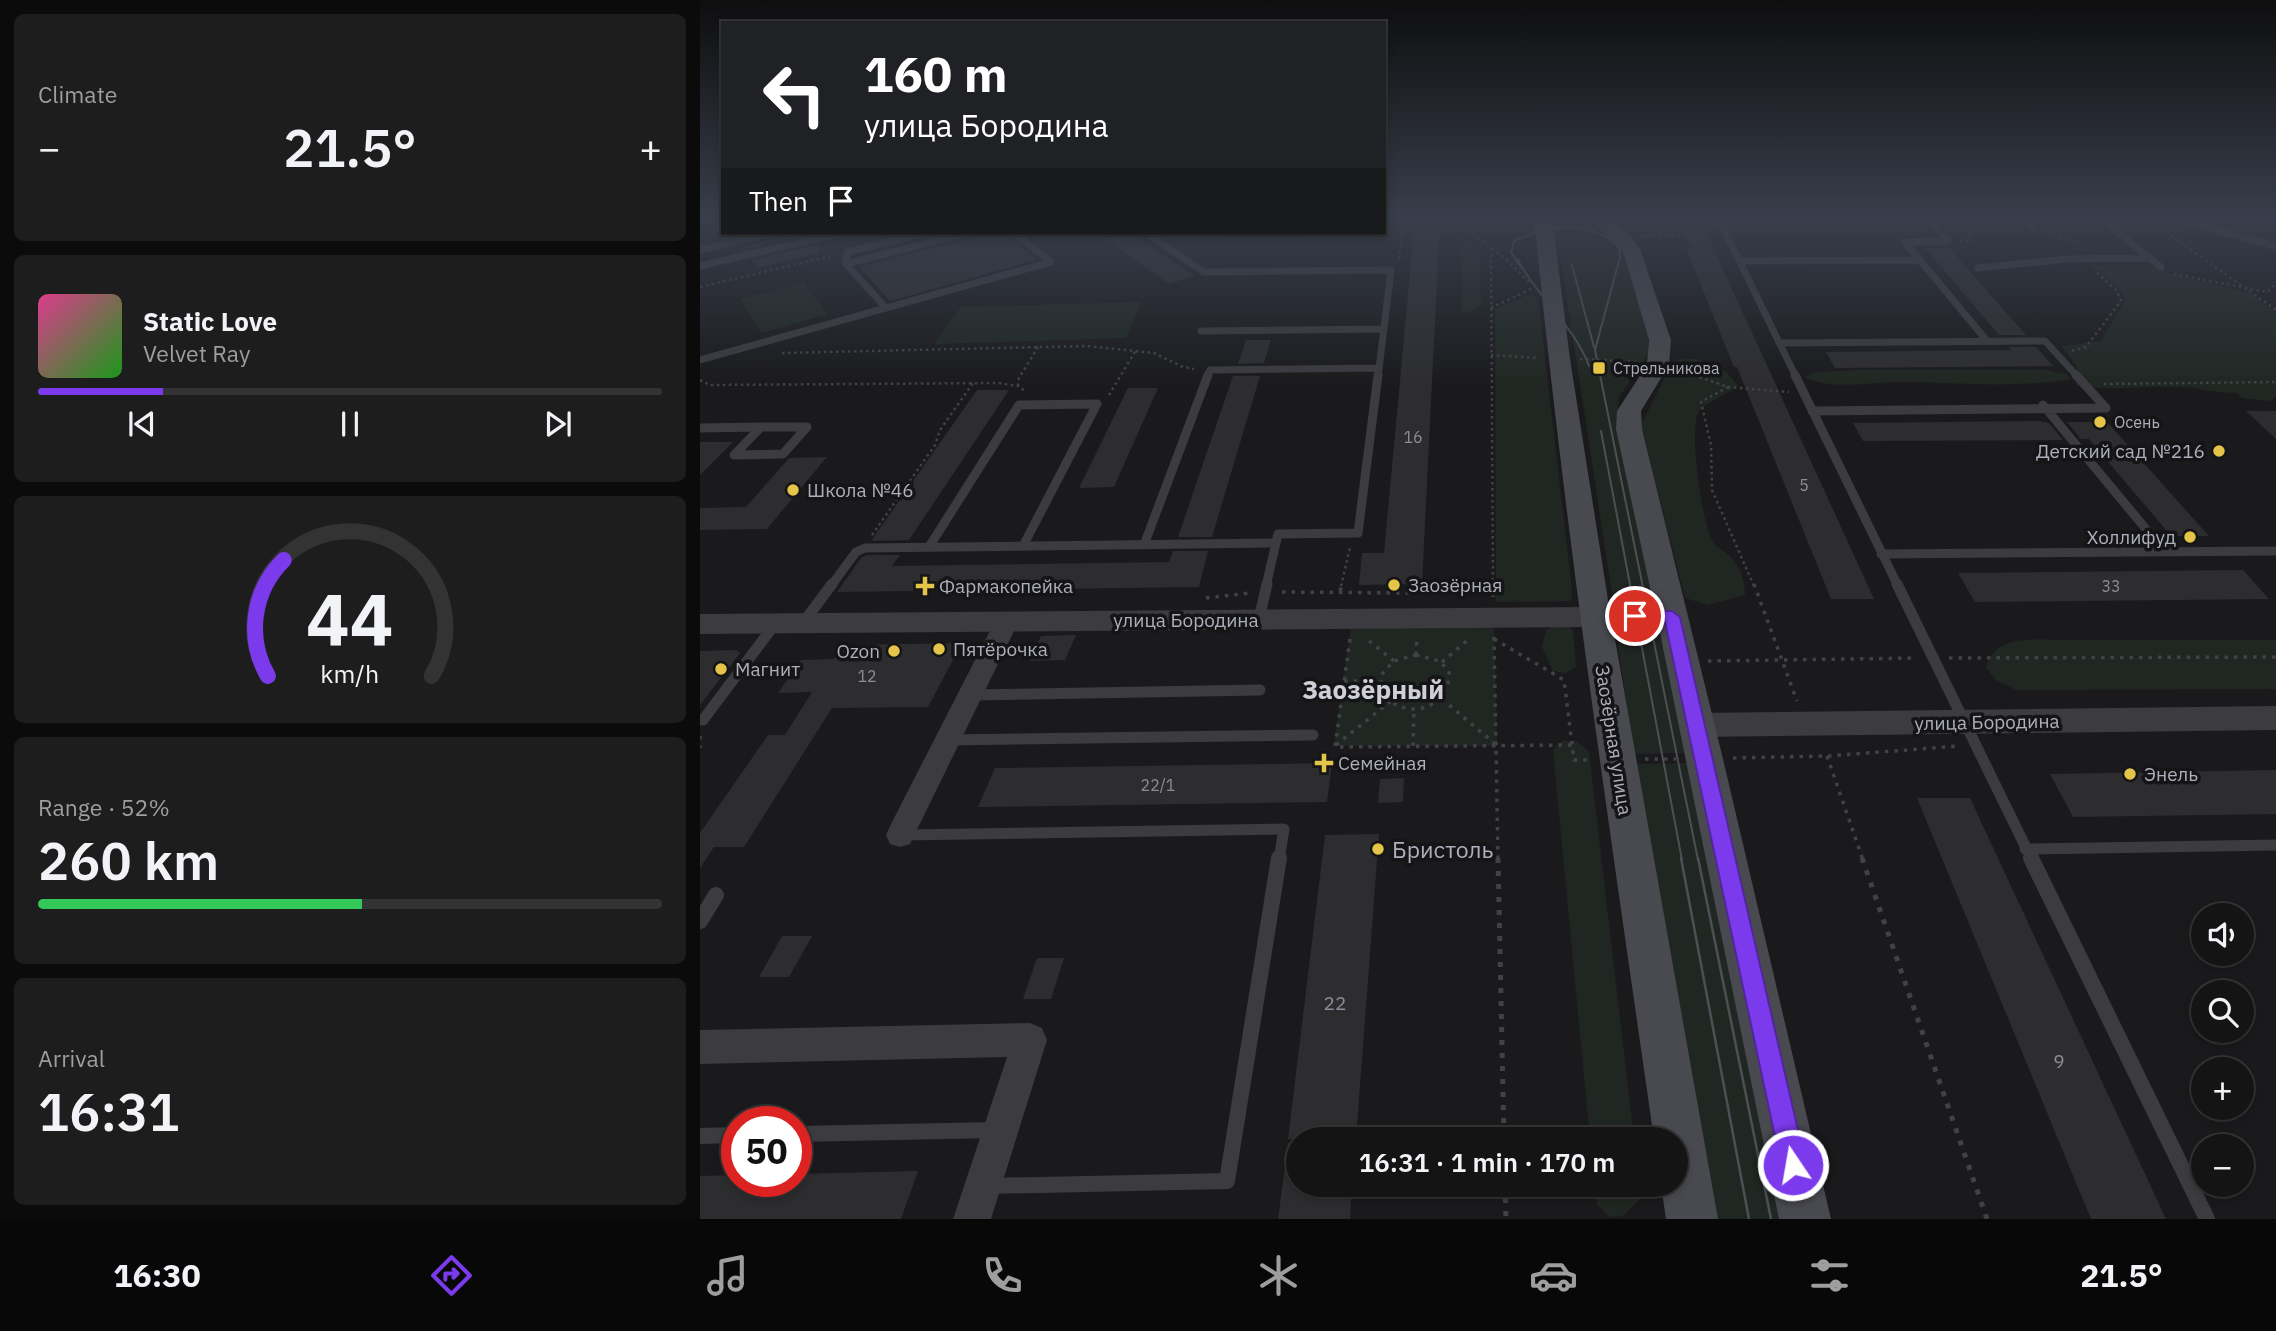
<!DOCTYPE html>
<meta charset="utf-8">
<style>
body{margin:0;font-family:"IBM Plex Sans",sans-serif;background:#1d1d1e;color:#f1f3f6;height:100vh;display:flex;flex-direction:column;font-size:26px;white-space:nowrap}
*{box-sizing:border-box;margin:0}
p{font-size:23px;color:#9d9ea0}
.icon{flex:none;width:38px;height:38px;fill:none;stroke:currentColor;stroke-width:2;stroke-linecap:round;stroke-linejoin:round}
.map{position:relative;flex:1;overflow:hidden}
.details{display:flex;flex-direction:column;gap:14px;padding:14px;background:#0b0b0c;width:700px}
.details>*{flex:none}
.guide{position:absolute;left:21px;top:21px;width:665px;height:214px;border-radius:0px;box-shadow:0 4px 10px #0003,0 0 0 2px #333334;background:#202124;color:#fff;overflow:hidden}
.controls{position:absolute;left:1491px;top:903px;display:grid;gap:14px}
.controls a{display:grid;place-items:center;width:63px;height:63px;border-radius:50%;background:#141415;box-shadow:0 4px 10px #0003,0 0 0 2px #333334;font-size:35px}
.speed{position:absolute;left:21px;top:1106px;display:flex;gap:14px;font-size:35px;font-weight:700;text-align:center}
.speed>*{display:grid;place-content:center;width:91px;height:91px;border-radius:50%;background:#141415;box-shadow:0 4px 10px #0003,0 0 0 2px #333334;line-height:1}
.speed .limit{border:10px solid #d22;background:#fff;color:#111}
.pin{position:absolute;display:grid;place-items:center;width:60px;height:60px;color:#fff;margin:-30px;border:4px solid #fff;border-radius:50%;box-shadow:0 2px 7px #0007}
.me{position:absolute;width:77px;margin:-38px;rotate:348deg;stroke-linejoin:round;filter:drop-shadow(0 0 5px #0008)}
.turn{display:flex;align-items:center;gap:24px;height:147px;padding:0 28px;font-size:32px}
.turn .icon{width:91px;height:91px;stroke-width:2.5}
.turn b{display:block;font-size:49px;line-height:60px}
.then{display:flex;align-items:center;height:66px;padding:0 28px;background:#0003;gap:14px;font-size:26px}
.big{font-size:52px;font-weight:600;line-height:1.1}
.details .tile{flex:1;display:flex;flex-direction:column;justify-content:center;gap:10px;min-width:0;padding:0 24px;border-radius:10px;background:#1d1d1e}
.details .dial{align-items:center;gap:0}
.dial svg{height:182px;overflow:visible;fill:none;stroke:#333334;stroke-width:7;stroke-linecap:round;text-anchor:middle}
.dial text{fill:#f1f3f6;stroke:none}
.song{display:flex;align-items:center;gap:21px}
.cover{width:84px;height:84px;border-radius:10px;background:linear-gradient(135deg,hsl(330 70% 55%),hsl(120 70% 35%))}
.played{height:7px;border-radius:4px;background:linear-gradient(90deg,#7c3aed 20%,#333334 20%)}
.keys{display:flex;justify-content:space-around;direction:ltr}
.heat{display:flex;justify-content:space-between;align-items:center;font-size:38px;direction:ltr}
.charge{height:10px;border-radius:5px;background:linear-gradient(90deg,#34c759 52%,#333334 0)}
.trip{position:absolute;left:586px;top:1127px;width:402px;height:70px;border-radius:35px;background:#141415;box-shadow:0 4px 10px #0003,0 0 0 2px #333334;font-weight:600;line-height:70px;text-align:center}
.dock{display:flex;height:112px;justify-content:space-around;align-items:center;background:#080808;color:#9d9ea0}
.dock .icon{width:49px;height:49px}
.dock .on{color:#7c3aed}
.dock b{font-size:32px;color:#f1f3f6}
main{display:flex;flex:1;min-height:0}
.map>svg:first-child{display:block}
</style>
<main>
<section class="details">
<div class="tile"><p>Climate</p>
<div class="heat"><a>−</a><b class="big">21.5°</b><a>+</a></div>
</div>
<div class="tile">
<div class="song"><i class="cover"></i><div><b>Static Love</b><p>Velvet Ray</p></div></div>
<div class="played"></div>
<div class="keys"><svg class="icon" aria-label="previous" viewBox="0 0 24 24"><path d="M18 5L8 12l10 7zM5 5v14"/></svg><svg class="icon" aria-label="pause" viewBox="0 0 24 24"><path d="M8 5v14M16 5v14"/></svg><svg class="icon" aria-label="next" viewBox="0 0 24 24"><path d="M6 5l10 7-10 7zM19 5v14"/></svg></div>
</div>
<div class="tile dial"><svg viewBox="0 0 100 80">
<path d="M14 69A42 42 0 1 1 86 69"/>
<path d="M14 69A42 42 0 0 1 21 18" stroke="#7c3aed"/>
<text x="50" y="56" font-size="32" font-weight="700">44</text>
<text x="50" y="72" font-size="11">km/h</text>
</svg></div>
<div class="tile"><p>Range · 52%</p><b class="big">260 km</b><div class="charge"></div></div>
<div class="tile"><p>Arrival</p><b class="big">16:31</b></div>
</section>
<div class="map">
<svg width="1576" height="1219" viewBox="0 0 1576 1219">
<rect width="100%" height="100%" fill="#1a1a1c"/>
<path fill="#202722" d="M852,217H870L889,225L915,240L925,253L948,334V355L919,397L917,414L953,600H913L861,260Z
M599,234L607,236L605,247L601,248L521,249L528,236Z
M761,237L780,250L781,307L762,314Z
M1390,266H1452L1463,272L1551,293L1576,312V396L1571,401L1542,398L1536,393C1520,393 1508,390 1493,388C1454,384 1416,392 1377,386V368L1362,346L1401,341L1425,301L1421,290Z
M104,283L128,314L61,333L40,299Z
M831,294L838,297L872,589L871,601L796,602L795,309Z
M442,302L426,338L234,344L261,307Z
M985,359C1010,359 1024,366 1038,386C1029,393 1002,405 998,413C989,432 1002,524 1013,542C1016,547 1025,551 1030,556C1040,566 1045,580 1045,595L1008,605L985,598L941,425L973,361Z
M1163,370H1345L1366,374L1371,379C1313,389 1257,382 1199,382C1166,382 1135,391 1104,377L1117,372Z
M861,623L867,624L873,630L876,667L866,673L853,671L842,647L846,630Z
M794,626L797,746H634L651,627Z
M935,628L951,630L963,639L987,753L934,754L918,645L922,634Z
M1370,640H1576V689L1316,690L1296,680L1286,668C1295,631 1339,641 1370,640Z
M862,741H876L889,752L934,1139H890L853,750Z
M990,763L1087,1219H1010L935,764Z
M895,1185H939L941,1198L923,1216L910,1217L897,1205Z"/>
<path fill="#2d2d30" d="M978,217H999L1174,599H1131L1037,367H1034L986,248H991Z
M715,219H740L722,584L659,585L662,553H684Z
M80,233H115L45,249L43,246L76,239Z
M277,233H303L336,260L190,301L159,267L269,239Z
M397,233H430L494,276L469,284Z
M118,245L119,253L57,268L52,260Z
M1225,248H1249L1326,335H1299Z
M546,340H571L564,363L538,364Z
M1309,347H1336L1353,366L1135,368L1126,352L1311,350Z
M533,376H560L512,537H478Z
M428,388H458L414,487L379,488Z
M277,390H309L209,540L171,541Z
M1546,411H1576V439Z
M1339,421L1349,423L1363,440L1163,441L1153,423Z
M1367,422H1407L1509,536H1471L1389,439H1381Z
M0,442H33L0,475Z
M127,457L67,529L0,530V508L46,507L89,458Z
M473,551H508L499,587L137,592L161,558L167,555H200L192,566L469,562Z
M1543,570L1569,599L1275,602L1258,573Z
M376,635L365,660L329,661L341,636Z
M262,643L228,707L132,708L44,847H14L0,868V833L68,735H85L112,692L78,693L101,660L134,659L143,645Z
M38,650L36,652H41L0,705V651Z
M632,763L627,802L278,807L295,768Z
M1576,770V814L1373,817L1350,774Z
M704,778L703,802L678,803L680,779Z
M1217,798H1270L1466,1219H1391Z
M679,834L656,1139H588L625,835Z
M82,936H112L89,977H59Z
M337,958H364L351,999H323Z
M588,1143L598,1144V1185H652L650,1219H578Z
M218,1171L201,1219H0V1176L37,1175V1181H96V1174Z"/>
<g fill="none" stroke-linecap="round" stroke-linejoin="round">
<path stroke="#414247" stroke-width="2.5" stroke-dasharray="2.5 3.5" stroke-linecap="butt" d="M743,217L758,222
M759,217L758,222L808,261L829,282
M972,217L979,236
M1287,217L1309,224
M1466,232L1576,310
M1347,234L1383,244
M941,236L1011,235
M1260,241L1268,240L1277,217
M791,248L793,586
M699,259L704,217
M1474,274L1567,292L1576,284
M0,287L135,255
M791,308L833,288
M1372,351L1386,347L1421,301L1417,291L1396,272
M82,353L387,346L454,353L483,367L494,369
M791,355L838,358
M880,359L939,362
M977,369L1028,387L1089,392
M0,380L10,385L298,383L318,386L325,391
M1404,384L1576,382
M318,386L319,378L338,347
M1028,387L1001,402L1011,445L1012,490L1054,586
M409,395L436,350
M172,535L235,445L240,430L273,383
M641,586L650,548
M774,586L793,584"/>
<path stroke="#414247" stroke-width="3.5" stroke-dasharray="3.5 6" stroke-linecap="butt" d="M793,584V598
M1054,584L1097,701
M640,591L642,584
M582,592L714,593L790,584
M506,598L550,593
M794,637L798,860
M650,639L635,747L872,745
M794,639L864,680L874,760H892
M669,641L694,661
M716,655L739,661L749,671C751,697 725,717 699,706C693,704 686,697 681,692V675L694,661Z
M716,655L717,636
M1249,658L1576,657
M1008,661L1217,658
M742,662L769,639
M644,681H679
M742,699L795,744
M0,736V748
M636,745L690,702
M713,746L714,709
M1127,756L1163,860
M1033,758L1127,756L1259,746
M945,759H976"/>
<path stroke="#414247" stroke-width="5" stroke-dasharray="5 8" stroke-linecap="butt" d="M798,858L804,1139
M1162,858L1287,1219
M805,1185L806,1219"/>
<path stroke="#3b3b40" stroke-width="7" d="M13,217L29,243
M1018,217L1096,377
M1226,217L1248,241L1205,242L1287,341
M1322,217L1335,229
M1398,217L1461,267
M314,233L351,262
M446,233L504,272L691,270L678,377
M0,250L74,233
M1039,261L1220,260
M146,264L147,252L224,233
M0,266L141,233
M1278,268L1367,259L1450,258
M186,308L146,264L267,233
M501,331L684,329
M1079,343L1345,341L1378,377
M0,360L351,262
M507,377L510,370L679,368"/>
<path stroke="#3b3b40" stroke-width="9" d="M1095,375L1198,586
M1343,405L1465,552
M1112,411L1406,408L1376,375
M61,427H107L83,454L34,455Z
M0,428L61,427
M444,545L508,375
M229,547L319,405L397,404L323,546
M1181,554L1576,551
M131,586L156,552L165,548L576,543
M566,586L578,534L658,533L678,375"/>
<path stroke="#3b3b40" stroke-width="11" d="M1197,584L1332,860
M559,619L567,584
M103,623L132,584
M270,695L560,690
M0,720H3L75,624
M247,740L613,735
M203,835L584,829L579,860
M1325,849L1576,845"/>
<path stroke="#3b3b40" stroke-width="16" d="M1331,858L1507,1219
M0,921L16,895
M96,1134L296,1130
M0,1136L37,1135
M287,1186L527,1181L579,858"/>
<path fill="#3b3b40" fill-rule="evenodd" d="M1465,217H1485L1576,242V250L1466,220Z
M307,613L315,615L319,621L210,844L200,847L190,844L186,835L190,826L295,621L299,615Z
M330,1023L342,1028L347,1040L291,1219H253L307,1057L0,1064V1030Z"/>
<path fill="#3b3b40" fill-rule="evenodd" d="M895,607L905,610L909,617L905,624L895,627L0,634V614Z
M1576,706V730L998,737L987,734L982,725L987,716L998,713Z"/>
<path fill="#494a50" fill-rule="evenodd" d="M834,217H852L870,359L909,606H954L916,429L917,411L947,365L949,340L924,254L913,240L886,217H906L927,232L940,249L971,340L969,365L941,411L942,429L1023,759L1131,1219H1079L959,628H913L1018,1219H966L961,1185H976V1139H954C910,832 864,526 834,217Z"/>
<path stroke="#4e4f55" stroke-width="2" d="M818,260C838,299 874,325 889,366
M872,265L894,347
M821,268L811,252L814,241C848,225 890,219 919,247L920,257L895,350L998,860
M901,431L982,860"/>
<path stroke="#4e4f55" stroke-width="2.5" d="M981,858L1049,1219
M998,858L1071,1219"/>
</g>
<linearGradient id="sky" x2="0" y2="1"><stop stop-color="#0e0e0f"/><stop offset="0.56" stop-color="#383e4b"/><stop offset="1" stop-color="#383e4b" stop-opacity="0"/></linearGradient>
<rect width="1576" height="388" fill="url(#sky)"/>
<path fill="#7c3aed" stroke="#51269a" stroke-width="2" d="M935,611H972L980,617L1106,1165L1102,1174L1093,1178L1084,1174L1081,1165L965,622L930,620L927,616Z"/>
<g fill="#e5c548" stroke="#151517" stroke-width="2.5">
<rect x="892" y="361" width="14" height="14" rx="3.5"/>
<circle cx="1400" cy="422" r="7"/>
<circle cx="1519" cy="451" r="7"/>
<circle cx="93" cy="490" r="7"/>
<circle cx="1490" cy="537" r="7"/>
<circle cx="694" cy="585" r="7"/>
<path d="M221.5 575.5h7v7h7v7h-7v7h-7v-7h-7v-7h7z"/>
<circle cx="239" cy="649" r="7"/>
<circle cx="194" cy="651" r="7"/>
<circle cx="21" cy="669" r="7"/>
<path d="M620.5 752.5h7v7h7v7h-7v7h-7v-7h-7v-7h7z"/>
<circle cx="1430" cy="774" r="7"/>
<circle cx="678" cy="849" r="7"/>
</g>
<g text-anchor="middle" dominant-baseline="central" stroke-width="7" stroke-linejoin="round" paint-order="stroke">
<g font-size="16" fill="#adafba" stroke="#151517" text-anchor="start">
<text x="913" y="368">Стрельникова</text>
<text x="1414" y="422">Осень</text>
</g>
<g font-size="16" fill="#8c8e97">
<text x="713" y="437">16</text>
<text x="1104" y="485">5</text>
<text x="1411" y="586">33</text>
<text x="167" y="676">12</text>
<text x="458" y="785">22/1</text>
</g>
<g font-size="19" fill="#adafba" stroke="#151517" text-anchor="start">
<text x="1505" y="451" text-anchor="end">Детский сад №216</text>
<text x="107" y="490">Школа №46</text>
<text x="1476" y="537" text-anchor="end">Холлифуд</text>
<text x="708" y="585">Заозёрная</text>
<text x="239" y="586">Фармакопейка</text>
<text x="253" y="649">Пятёрочка</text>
<text x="180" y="651" text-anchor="end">Ozon</text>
<text x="35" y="669">Магнит</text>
<text x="638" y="763">Семейная</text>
<text x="1444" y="774">Энель</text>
</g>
<g font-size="19" fill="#adafba" stroke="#151517">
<text x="486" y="620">улица Бородина</text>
<text transform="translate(1287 722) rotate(-1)">улица Бородина</text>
<text transform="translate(914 740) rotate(81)">Заозёрная улица</text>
</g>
<g font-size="19" fill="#8c8e97">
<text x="635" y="1003">22</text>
<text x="1359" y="1061">9</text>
</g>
<g font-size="23" fill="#adafba" stroke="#151517" text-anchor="start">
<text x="692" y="849">Бристоль</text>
</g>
<g font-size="26" font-weight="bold" fill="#cecfd7" stroke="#151517">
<text x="673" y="689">Заозёрный</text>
</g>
</g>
</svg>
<div class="controls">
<a><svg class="icon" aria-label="sound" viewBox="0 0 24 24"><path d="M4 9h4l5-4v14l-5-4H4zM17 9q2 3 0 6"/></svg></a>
<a><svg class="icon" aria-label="search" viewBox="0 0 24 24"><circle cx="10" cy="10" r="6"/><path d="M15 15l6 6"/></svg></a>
<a>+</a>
<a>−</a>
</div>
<div class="speed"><div class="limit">50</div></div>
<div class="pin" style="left:935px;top:616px;background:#d93025"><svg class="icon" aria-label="arrive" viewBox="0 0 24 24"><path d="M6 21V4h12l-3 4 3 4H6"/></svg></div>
<svg class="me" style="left:1093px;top:1165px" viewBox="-20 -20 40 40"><circle r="17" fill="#7c3aed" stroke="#fff" stroke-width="3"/><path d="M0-11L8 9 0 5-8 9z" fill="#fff"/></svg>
<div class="trip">16:31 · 1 min · 170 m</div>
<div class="guide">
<div class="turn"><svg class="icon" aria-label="left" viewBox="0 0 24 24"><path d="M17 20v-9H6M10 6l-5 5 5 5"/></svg><div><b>160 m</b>улица Бородина</div></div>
<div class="then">Then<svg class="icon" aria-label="arrive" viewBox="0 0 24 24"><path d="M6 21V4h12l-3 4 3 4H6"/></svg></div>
</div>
</div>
</main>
<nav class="dock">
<b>16:30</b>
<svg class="icon on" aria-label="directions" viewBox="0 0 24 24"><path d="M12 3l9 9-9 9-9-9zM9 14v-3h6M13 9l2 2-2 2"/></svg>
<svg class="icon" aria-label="music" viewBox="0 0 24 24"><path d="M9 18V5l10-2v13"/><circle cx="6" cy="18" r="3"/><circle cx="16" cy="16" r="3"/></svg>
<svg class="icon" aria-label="phone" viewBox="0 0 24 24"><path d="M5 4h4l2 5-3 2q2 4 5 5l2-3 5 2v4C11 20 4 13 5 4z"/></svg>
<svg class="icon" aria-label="climate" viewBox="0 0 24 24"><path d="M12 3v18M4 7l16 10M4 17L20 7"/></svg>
<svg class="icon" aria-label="car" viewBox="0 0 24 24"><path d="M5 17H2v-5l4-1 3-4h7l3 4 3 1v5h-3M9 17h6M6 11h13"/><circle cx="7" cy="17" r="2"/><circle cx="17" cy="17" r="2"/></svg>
<svg class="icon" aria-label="filters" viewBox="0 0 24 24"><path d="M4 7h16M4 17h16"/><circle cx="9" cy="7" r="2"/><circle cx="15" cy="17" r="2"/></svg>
<b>21.5°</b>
</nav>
